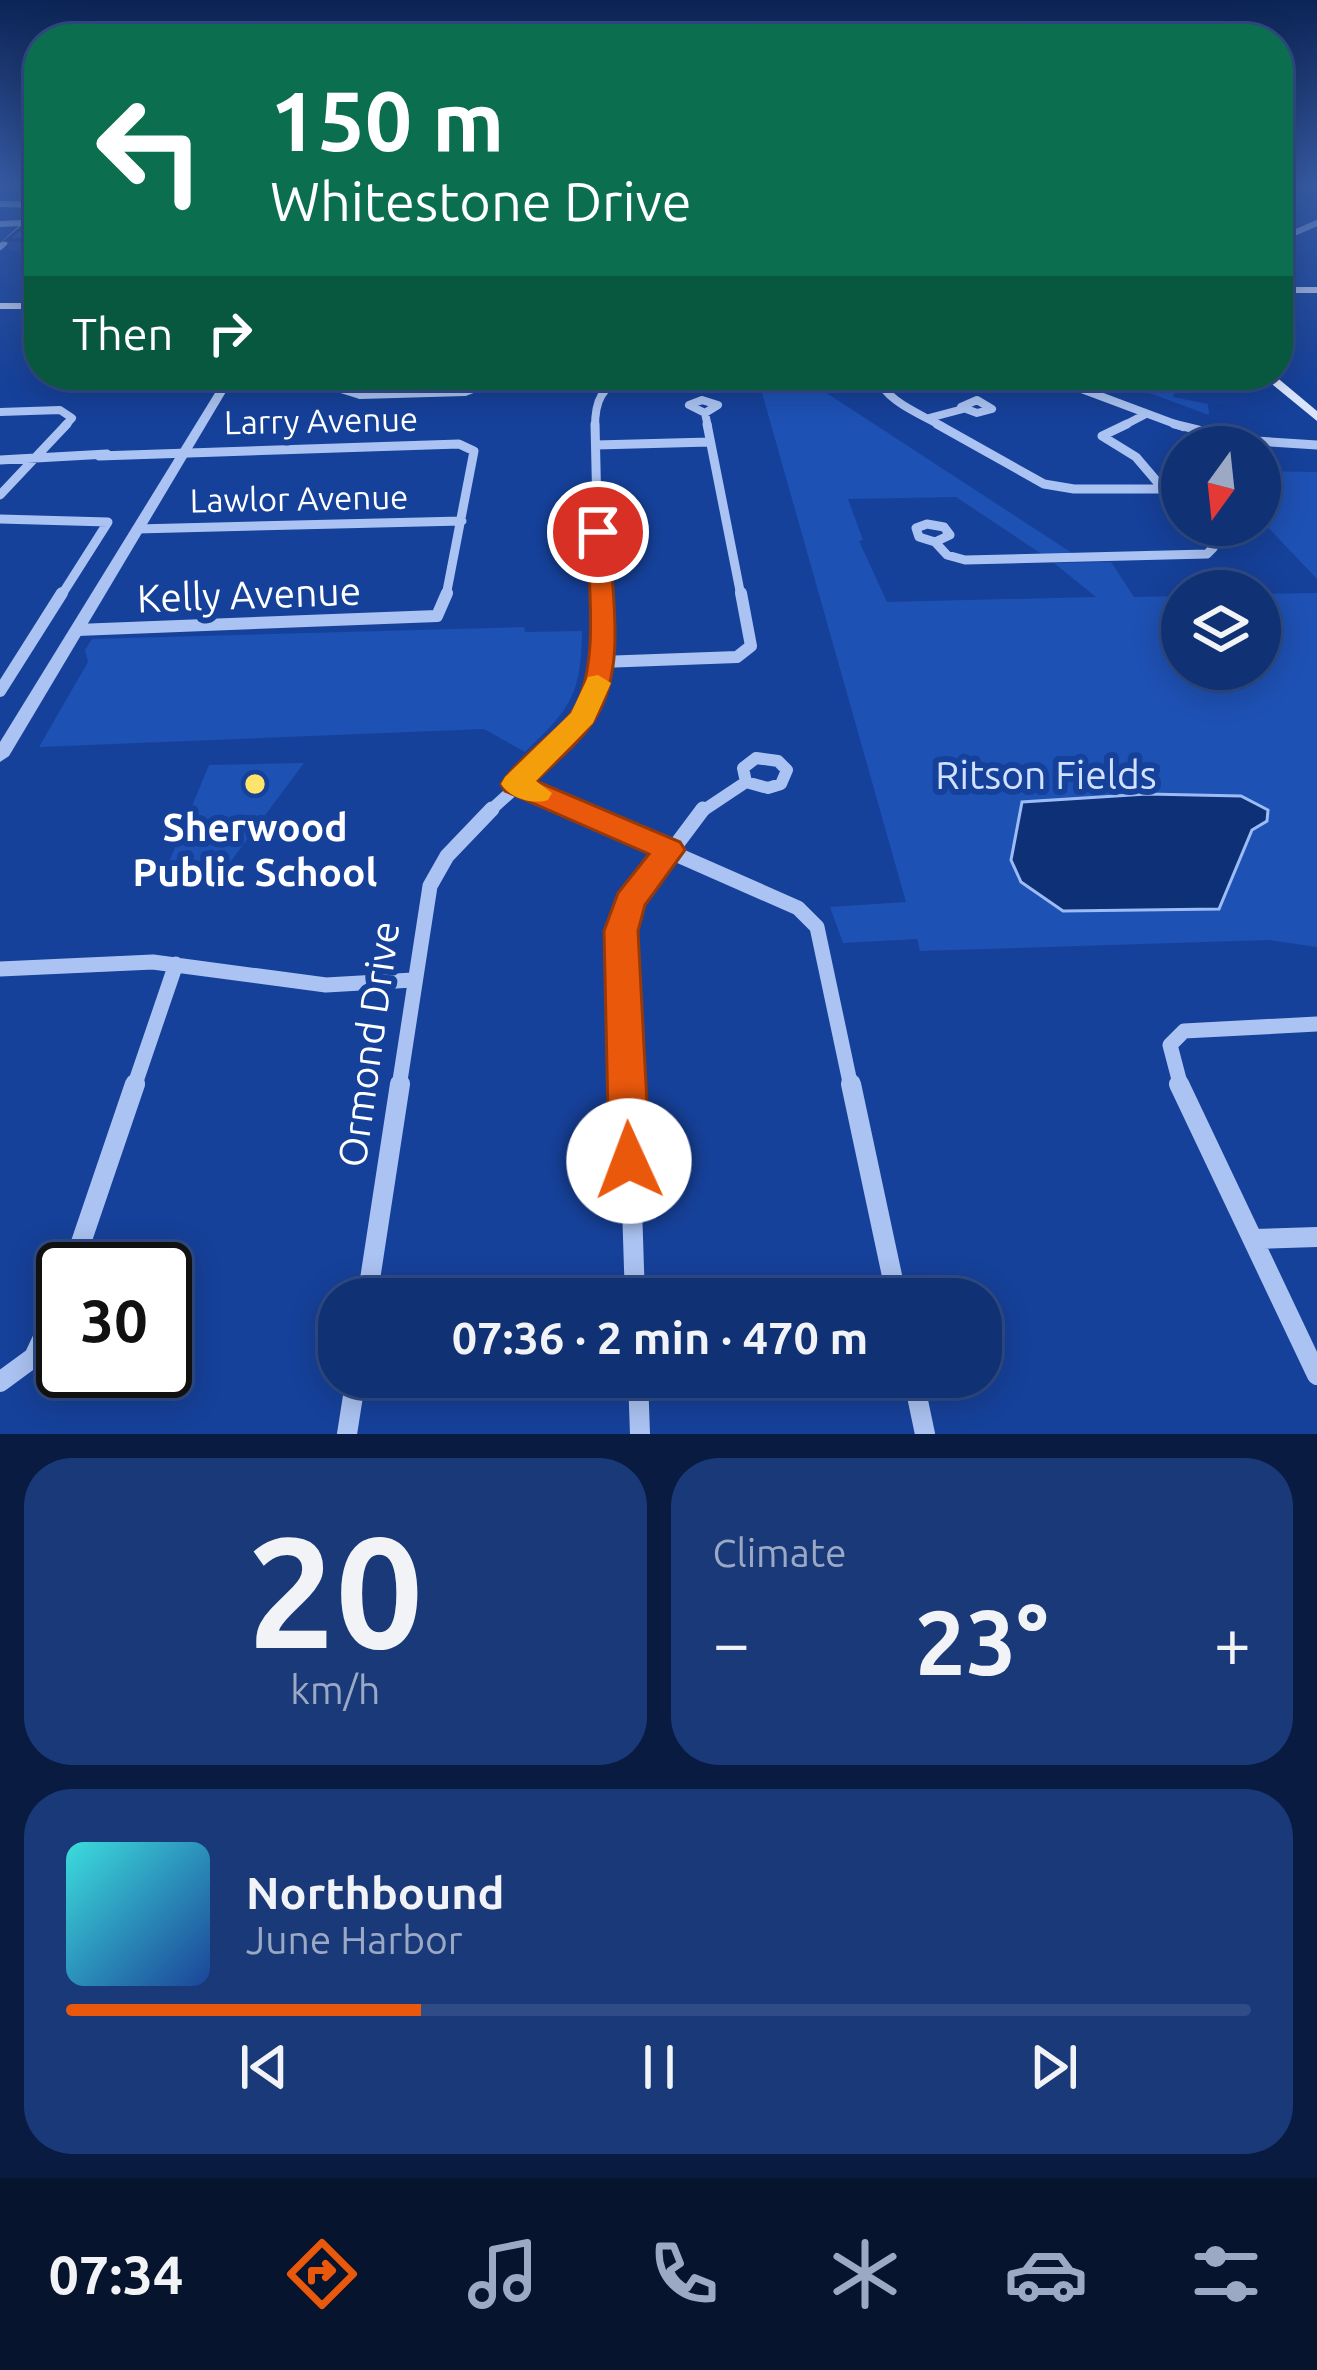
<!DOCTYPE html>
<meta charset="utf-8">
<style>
body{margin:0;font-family:Ubuntu,sans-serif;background:#193979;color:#f1f3f6;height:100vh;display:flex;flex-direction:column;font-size:45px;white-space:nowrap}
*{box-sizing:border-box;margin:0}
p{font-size:39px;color:#9ca9c5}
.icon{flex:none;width:66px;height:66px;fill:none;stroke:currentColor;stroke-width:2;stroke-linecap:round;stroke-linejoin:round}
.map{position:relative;height:1434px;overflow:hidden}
.panel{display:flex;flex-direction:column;gap:24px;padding:24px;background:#091b40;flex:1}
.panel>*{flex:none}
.guide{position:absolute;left:24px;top:24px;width:1269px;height:366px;border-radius:48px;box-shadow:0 6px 30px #0003,0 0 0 3px #304c86;background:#0b6e4f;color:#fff;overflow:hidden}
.needle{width:78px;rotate:195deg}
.buttons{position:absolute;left:1161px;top:426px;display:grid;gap:24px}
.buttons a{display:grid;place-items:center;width:120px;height:120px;border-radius:50%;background:#103174;box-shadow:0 6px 30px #0003,0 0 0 3px #304c86;font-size:60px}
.speed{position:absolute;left:36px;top:1242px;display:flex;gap:24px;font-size:60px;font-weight:700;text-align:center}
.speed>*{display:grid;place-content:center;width:156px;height:156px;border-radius:50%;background:#103174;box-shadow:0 6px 30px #0003,0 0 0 3px #304c86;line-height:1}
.speed .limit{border:6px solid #111;border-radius:18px;background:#fff;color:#111}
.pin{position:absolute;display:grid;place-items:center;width:102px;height:102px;color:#fff;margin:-51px;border:6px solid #fff;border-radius:50%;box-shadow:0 3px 12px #0007}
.me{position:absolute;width:132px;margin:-66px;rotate:358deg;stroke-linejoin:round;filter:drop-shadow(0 0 9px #0008)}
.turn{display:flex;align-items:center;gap:42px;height:252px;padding:0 48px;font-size:54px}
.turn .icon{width:156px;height:156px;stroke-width:2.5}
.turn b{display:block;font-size:84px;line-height:102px}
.then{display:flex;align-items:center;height:114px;padding:0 48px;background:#0003;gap:24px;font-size:45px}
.big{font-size:90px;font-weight:600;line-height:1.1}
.panel .widget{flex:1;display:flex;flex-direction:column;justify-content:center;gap:18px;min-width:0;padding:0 42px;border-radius:48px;background:#193979}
.panel .dial{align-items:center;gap:0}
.dial b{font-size:156px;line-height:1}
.song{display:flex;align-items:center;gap:36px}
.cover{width:144px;height:144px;border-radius:18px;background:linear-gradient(135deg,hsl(180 70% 55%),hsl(220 70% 35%))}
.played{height:12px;border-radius:6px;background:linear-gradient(90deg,#ea580c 30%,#304c86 30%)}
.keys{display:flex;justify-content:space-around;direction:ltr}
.heat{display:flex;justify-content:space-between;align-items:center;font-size:66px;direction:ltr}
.panel .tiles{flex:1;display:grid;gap:24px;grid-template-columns:1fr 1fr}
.widget:last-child{grid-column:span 2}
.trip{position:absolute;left:318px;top:1278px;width:684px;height:120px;border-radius:48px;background:#103174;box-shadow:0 6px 30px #0003,0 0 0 3px #304c86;font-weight:600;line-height:120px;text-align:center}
.dock{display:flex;height:192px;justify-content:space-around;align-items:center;background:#06142e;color:#9ca9c5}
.dock .icon{width:84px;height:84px}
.dock .on{color:#ea580c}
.dock b{font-size:54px;color:#f1f3f6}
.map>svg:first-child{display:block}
</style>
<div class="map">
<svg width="1317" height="1434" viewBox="0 0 1317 1434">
<rect width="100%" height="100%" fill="#16419a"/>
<path fill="#1e51b4" d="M757,375H799L1075,555H1043L956,497L848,499L863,540L859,541L887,602L1096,597L1054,563L1111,562L1134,597L1182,596V669H1260V594L1317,593V947L1268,940L920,951L917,939L843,943L830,907L906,902Z
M1193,375L1198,386H1176L1173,397L1208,404L1209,415L1103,376Z
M1260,471L1317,472V579L1260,519Z
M524,627L525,632L582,631C581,695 571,708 525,752L484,729L39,747L88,662L85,650L92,639Z
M304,763L222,873L164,874L209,765Z"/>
<path fill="#0e3077" stroke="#9dbcf5" stroke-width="3" d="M1147,794L1241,796L1268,810L1267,821L1252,830L1219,909L1063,911L1021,882L1011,860L1022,802Z"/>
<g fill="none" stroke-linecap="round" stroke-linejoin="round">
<path stroke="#abc3f2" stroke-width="6" d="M0,204L39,205
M0,224L22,223
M1278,240L1317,223
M0,247L39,212"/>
<path stroke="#abc3f2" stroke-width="8" d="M348,375L341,389L360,395L465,392L478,387L485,375
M876,375C886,402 919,413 943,427
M1044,375L1183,427
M702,400L718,405L705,413L689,405Z
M977,400L992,409L977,413L961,407Z
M0,412L60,410L72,418L64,427
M705,413L708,427
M929,418L963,409
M595,427C595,399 602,388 626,375
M1121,427L1144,415"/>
<path stroke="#abc3f2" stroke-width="9" d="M595,424L599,596
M707,424L741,596
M937,424L1044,484L1074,489H1163
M1127,424L1102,436L1136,457L1182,511
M1174,424L1240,440L1317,445
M596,445L710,442
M99,456L459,444L474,451L446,596
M0,460L107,454
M0,495L67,424
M0,519L108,522L61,596
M927,524L944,527L950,535L935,542L919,537L916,528Z
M137,529L462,521
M935,542L947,555L965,560L1207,554L1213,548L1194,525"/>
<path stroke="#abc3f2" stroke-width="12" d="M77,630L437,616L447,593
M601,662L737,657L751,646L741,593
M0,691L62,593
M756,758L778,761L787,770L781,784L768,788L746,782L743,768Z
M516,784L580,812
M489,812C533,770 595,727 601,661C603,639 600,615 599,593
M701,812L746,782"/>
<path stroke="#abc3f2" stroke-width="15" d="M573,809L798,908L817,927L851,1087
M0,969L153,962L326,985L413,980
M134,1087L176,964
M399,1087L430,886L447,856L492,809
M628,1087L623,916L703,809
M1181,1087L1170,1045L1184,1031L1317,1024"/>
<path stroke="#abc3f2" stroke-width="20" d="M628,1084L635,1299
M851,1084L897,1299
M1179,1084L1317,1375
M1254,1239L1317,1237
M72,1269L135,1084
M367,1299L400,1084
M638,1377L640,1434
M913,1377L925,1434
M0,1382L34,1357L63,1295
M347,1434L356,1377"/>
<path fill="#abc3f2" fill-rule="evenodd" d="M226,375H236L9,756L0,762V742Z"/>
<path fill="#dae5fc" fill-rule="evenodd" d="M1278,287H1317V293H1278Z
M0,303H39V309H0Z
M1261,375H1274L1317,411V421Z"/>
</g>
<path fill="#1f4a9f" d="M39,227V250L10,251L6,240Z"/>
<path fill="#2456b9" stroke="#193c82" stroke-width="3" d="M22,227H39V239L6,240Z"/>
<linearGradient id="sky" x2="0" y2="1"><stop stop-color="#0c2455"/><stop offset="0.48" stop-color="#365aa3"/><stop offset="1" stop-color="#365aa3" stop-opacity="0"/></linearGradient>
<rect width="1317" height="387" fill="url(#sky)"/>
<path fill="#ea580c" stroke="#983908" stroke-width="3" d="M598,525L609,532C611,590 628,667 595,719C581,742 555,762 536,781L680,842L685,850L645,905L638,931L650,1161L644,1174L629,1180L615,1174L609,1161L604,931L618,893L649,854L505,791L501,784C518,758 547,740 568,717C602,677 588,582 587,532Z"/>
<path fill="#f59e0b" d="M598,675L611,683L593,723L536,781L552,793L548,800C532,805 510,798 501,784L505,777L571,713L588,677Z"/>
<circle fill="#ffe46c" stroke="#16419a" stroke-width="4.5" cx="255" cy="784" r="12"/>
<g text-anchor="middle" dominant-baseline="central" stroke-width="12" stroke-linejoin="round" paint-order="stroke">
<g font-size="33" fill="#fff" stroke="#16419a">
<text transform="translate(321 420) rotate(-1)">Larry Avenue</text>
<text transform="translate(299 498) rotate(-1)">Lawlor Avenue</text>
</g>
<g font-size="39" fill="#fff" stroke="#16419a">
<text transform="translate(249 594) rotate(-2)">Kelly Avenue</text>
<text transform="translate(368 1044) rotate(-82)">Ormond Drive</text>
</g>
<g font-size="39" fill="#d2e1fd" stroke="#16419a">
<text x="1046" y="774">Ritson Fields</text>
</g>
<g font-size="39" font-weight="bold" fill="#fff" stroke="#16419a">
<text x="255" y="826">Sherwood<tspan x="255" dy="45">Public School</tspan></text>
</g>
</g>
</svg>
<div class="buttons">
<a><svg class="needle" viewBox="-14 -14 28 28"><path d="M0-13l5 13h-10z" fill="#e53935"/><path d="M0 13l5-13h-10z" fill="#9ca9c5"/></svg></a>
<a><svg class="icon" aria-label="layers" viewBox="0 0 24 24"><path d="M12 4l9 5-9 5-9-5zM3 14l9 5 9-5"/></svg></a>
</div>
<div class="speed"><div class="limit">30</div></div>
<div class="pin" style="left:598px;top:532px;background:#d93025"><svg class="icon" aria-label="arrive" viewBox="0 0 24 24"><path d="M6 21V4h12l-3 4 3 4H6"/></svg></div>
<svg class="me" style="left:629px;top:1161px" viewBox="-20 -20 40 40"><circle r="19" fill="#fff"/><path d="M0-13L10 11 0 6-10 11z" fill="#ea580c"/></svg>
<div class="trip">07:36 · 2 min · 470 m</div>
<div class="guide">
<div class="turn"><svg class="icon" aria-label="left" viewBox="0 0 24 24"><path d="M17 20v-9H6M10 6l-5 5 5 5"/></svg><div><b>150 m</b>Whitestone Drive</div></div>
<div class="then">Then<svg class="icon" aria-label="right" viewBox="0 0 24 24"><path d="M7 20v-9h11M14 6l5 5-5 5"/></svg></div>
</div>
</div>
<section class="panel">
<div class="tiles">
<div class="widget dial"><b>20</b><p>km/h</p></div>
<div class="widget"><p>Climate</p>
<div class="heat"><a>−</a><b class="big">23°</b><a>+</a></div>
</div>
<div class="widget">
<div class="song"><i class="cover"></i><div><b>Northbound</b><p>June Harbor</p></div></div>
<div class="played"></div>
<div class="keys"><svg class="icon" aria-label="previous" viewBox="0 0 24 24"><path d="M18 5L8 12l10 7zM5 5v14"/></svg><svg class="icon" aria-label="pause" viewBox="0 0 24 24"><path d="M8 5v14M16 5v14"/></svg><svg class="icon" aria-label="next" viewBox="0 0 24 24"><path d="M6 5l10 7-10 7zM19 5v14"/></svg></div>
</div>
</div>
</section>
<nav class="dock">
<b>07:34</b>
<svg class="icon on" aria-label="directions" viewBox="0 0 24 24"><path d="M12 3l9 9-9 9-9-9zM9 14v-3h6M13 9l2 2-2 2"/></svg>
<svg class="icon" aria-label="music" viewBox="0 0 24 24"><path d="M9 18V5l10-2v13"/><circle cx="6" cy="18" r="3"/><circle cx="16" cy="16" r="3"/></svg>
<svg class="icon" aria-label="phone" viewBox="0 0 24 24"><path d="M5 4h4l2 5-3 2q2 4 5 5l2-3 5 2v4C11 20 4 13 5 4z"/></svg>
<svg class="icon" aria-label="climate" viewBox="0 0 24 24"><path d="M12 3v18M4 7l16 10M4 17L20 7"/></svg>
<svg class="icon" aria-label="car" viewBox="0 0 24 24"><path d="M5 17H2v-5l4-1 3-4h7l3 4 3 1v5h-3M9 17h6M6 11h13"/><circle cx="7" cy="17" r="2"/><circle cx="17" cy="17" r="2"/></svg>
<svg class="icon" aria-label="filters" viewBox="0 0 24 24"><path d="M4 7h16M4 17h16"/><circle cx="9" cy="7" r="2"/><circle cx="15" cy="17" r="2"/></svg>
</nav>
